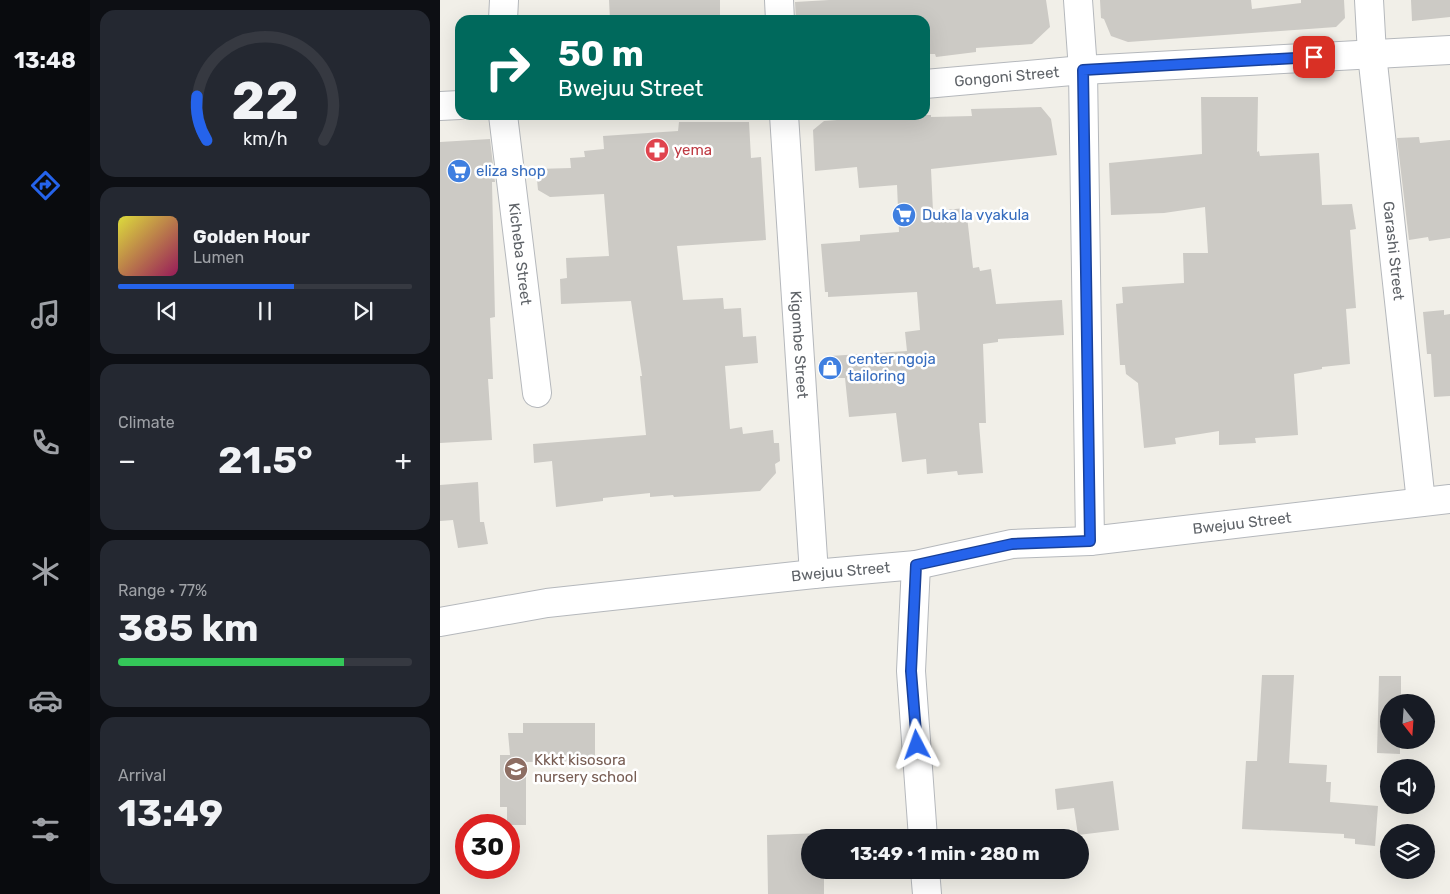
<!DOCTYPE html>
<meta charset="utf-8">
<style>
body{margin:0;font-family:Rubik,sans-serif;background:#242831;color:#f1f3f6;height:100vh;display:flex;flex-direction:column;font-size:19px;white-space:nowrap}
*{box-sizing:border-box;margin:0}
p{font-size:16px;color:#9ea1a6}
.icon{flex:none;width:28px;height:28px;fill:none;stroke:currentColor;stroke-width:2;stroke-linecap:round;stroke-linejoin:round}
.map{position:relative;flex:1;overflow:hidden}
.sheet{display:flex;flex-direction:column;gap:10px;padding:10px;background:#0d0f14;width:350px}
.sheet>*{flex:none}
.top-card{position:absolute;left:15px;top:15px;width:475px;height:105px;border-radius:15px;box-shadow:0 5px 20px #0002;background:#00695c;color:#fff;overflow:hidden}
.needle{width:32px;rotate:163deg}
.fabs{position:absolute;left:940px;top:694px;display:grid;gap:10px}
.fabs a{display:grid;place-items:center;width:55px;height:55px;border-radius:50%;background:#171b24;box-shadow:0 5px 20px #0002;font-size:25px}
.speed{position:absolute;left:15px;top:814px;display:flex;gap:10px;font-size:25px;font-weight:700;text-align:center}
.speed>*{display:grid;place-content:center;width:65px;height:65px;border-radius:50%;background:#171b24;box-shadow:0 5px 20px #0002;line-height:1}
.speed .limit{border:8px solid #d22;background:#fff;color:#111}
.pin{position:absolute;display:grid;place-items:center;width:42px;height:42px;color:#fff;margin:-21px;border-radius:10px;box-shadow:0 2px 8px #0006}
.me{position:absolute;width:55px;margin:-28px;rotate:356deg;stroke-linejoin:round;filter:drop-shadow(0 0 4px #0008)}
.turn{display:flex;align-items:center;gap:18px;height:105px;padding:0 20px;font-size:22px}
.turn .icon{width:65px;height:65px;stroke-width:2.5}
.turn b{display:block;font-size:35px;line-height:42px}
.big{font-size:38px;font-weight:700;line-height:1.1}
.sheet .tile{flex:1;display:flex;flex-direction:column;justify-content:center;gap:8px;min-width:0;padding:0 18px;border-radius:15px;background:#242831}
.sheet .dial{align-items:center;gap:0}
.dial svg{height:130px;overflow:visible;fill:none;stroke:#363941;stroke-width:7;stroke-linecap:round;text-anchor:middle}
.dial text{fill:#f1f3f6;stroke:none}
.song{display:flex;align-items:center;gap:15px}
.cover{width:60px;height:60px;border-radius:8px;background:linear-gradient(135deg,hsl(60 70% 55%),hsl(330 70% 35%))}
.played{height:5px;border-radius:2px;background:linear-gradient(90deg,#2563eb 60%,#363941 60%)}
.keys{display:flex;justify-content:space-around;direction:ltr}
.heat{display:flex;justify-content:space-between;align-items:center;font-size:28px;direction:ltr}
.charge{height:8px;border-radius:4px;background:linear-gradient(90deg,#34c759 77%,#363941 0)}
.trip{position:absolute;left:361px;top:829px;width:288px;height:50px;border-radius:25px;background:#171b24;box-shadow:0 5px 20px #0002;font-weight:700;line-height:50px;text-align:center}
main{display:flex;flex:1;min-height:0}
.tab-bar{display:flex;flex-direction:column;width:90px;justify-content:space-around;align-items:center;background:#090b0e;color:#9ea1a6}
.tab-bar .icon{width:35px;height:35px}
.tab-bar .on{color:#2563eb}
.tab-bar b{font-size:22px;color:#f1f3f6}
.map>svg:first-child{display:block}
</style>
<main>
<nav class="tab-bar">
<b>13:48</b>
<svg class="icon on" aria-label="directions" viewBox="0 0 24 24"><path d="M12 3l9 9-9 9-9-9zM9 14v-3h6M13 9l2 2-2 2"/></svg>
<svg class="icon" aria-label="music" viewBox="0 0 24 24"><path d="M9 18V5l10-2v13"/><circle cx="6" cy="18" r="3"/><circle cx="16" cy="16" r="3"/></svg>
<svg class="icon" aria-label="phone" viewBox="0 0 24 24"><path d="M5 4h4l2 5-3 2q2 4 5 5l2-3 5 2v4C11 20 4 13 5 4z"/></svg>
<svg class="icon" aria-label="climate" viewBox="0 0 24 24"><path d="M12 3v18M4 7l16 10M4 17L20 7"/></svg>
<svg class="icon" aria-label="car" viewBox="0 0 24 24"><path d="M5 17H2v-5l4-1 3-4h7l3 4 3 1v5h-3M9 17h6M6 11h13"/><circle cx="7" cy="17" r="2"/><circle cx="17" cy="17" r="2"/></svg>
<svg class="icon" aria-label="filters" viewBox="0 0 24 24"><path d="M4 7h16M4 17h16"/><circle cx="9" cy="7" r="2"/><circle cx="15" cy="17" r="2"/></svg>
</nav>
<section class="sheet">
<div class="tile dial"><svg viewBox="0 0 100 80">
<path d="M14 69A42 42 0 1 1 86 69"/>
<path d="M14 69A42 42 0 0 1 8 42" stroke="#2563eb"/>
<text x="50" y="56" font-size="32" font-weight="700">22</text>
<text x="50" y="72" font-size="11">km/h</text>
</svg></div>
<div class="tile">
<div class="song"><i class="cover"></i><div><b>Golden Hour</b><p>Lumen</p></div></div>
<div class="played"></div>
<div class="keys"><svg class="icon" aria-label="previous" viewBox="0 0 24 24"><path d="M18 5L8 12l10 7zM5 5v14"/></svg><svg class="icon" aria-label="pause" viewBox="0 0 24 24"><path d="M8 5v14M16 5v14"/></svg><svg class="icon" aria-label="next" viewBox="0 0 24 24"><path d="M6 5l10 7-10 7zM19 5v14"/></svg></div>
</div>
<div class="tile"><p>Climate</p>
<div class="heat"><a>−</a><b class="big">21.5°</b><a>+</a></div>
</div>
<div class="tile"><p>Range · 77%</p><b class="big">385 km</b><div class="charge"></div></div>
<div class="tile"><p>Arrival</p><b class="big">13:49</b></div>
</section>
<div class="map">
<svg width="1010" height="894" viewBox="0 0 1010 894">
<rect width="100%" height="100%" fill="#f1efe8"/>
<path fill="#cccac5" d="M169,0H280V20H170Z
M389,0H606L610,27L592,44L536,48V52L496,57L495,54H485V20H356L355,2Z
M660,0H811L812,9L861,3V0H904L905,18L896,27L688,42L671,36L664,19L661,18Z
M971,0H1010V17L972,21Z
M761,97H818L817,152L819,151L820,156L879,153L882,205L912,204L916,229L910,230L916,308L906,309L910,364L882,367V369L854,374L858,435L815,438L816,443L779,445V431L735,438L736,444L704,448L698,383L686,374L685,365H680L676,304L683,303L682,287L744,283L743,253H768L765,207L724,213L671,215L669,163L762,154Z
M601,107L611,119L617,155L491,169L493,211L526,208L533,268L539,267L540,271L551,269L556,304L622,300L624,335L558,339V342L543,344L546,423H539L543,473L518,475L517,471L487,474L486,459L462,462L456,413L409,417L405,378H392L390,356L467,351L465,332L480,330L477,292L388,297V292H385L381,244L420,241V235L459,232L457,185L419,188L417,167L375,171L373,130L384,121L462,115H491V117L532,116L531,109Z
M239,122H309L311,158L321,157L326,240L237,246L243,300L283,298L284,309L301,308L303,337L316,336L318,363L285,366L290,429L302,427L303,434L333,430L334,443H339L340,461L335,464L336,473L320,491L234,497L233,495L210,497V493L163,498V501L116,507L112,461L94,463L93,444L206,435L200,376H202L191,301L121,304L120,279L127,278L126,258L169,256L164,194L110,197L98,190L96,169L131,168L130,158L145,157L144,151L164,149L163,136L238,131Z
M979,137L980,143L1010,140V238L989,241L988,237L969,240L957,138Z
M50,139L55,182H52L55,317L50,318L53,379H48L52,440L0,443V142Z
M1004,310V315L1010,314V396L994,397L991,354H987L983,312Z
M38,482L40,522H44L48,544L18,548L13,520L0,521V485Z
M822,675H854L849,763L887,765L886,782H891L890,802L938,806L935,846L915,844V839L904,838V834L802,829L806,761H817Z
M939,676H961V702H949V740H960V754L937,753Z
M83,723H155V761L86,762V825H67V807H60V755H70L68,733H83Z
M673,781L679,830L638,835L634,808L617,810L615,789Z
M383,833V838H370V870H384V894H328L327,835Z"/>
<g fill="none" stroke-linecap="round" stroke-linejoin="round">
<g stroke="#b5b8bc" stroke-width="30">
<g id="street">
<path d="M339,0L340,20"/>
<path d="M638,0L643,70L650,541"/>
<path id="s1" d="M929,0L932,54L981,502"/>
<path d="M63,20L64,0"/>
<path id="s2" d="M485,84L643,70L1010,50"/>
<path d="M0,106L20,105"/>
<path id="s3" d="M63,115L97,393"/>
<path id="s4" d="M344,115L374,574"/>
<path d="M476,565L471,671L483,838"/>
<path id="s5" d="M0,622L107,603L374,574L476,565L572,544L650,541L1010,499"/>
<path d="M485,870L487,894"/>
</g>
</g>
<use href="#street" stroke="#fff" stroke-width="28"/>
</g>
<g fill="none" stroke-linecap="round" stroke-linejoin="round">
<g stroke="#184099" stroke-width="12">
<path id="route" d="M477,745L471,671L476,565L572,544L650,541L643,70L874,57"/>
</g>
<use href="#route" stroke="#2563eb" stroke-width="9"/>
</g>
<defs>
<g id="pharmacy-disc" transform="scale(1.25)"><circle r="9.5" fill="#e0444e" stroke="#fff"/><path d="M-2-6h4v4h4v4h-4v4h-4v-4h-4v-4h4Z" fill="#fff"/></g>
<g id="supermarket-disc" transform="scale(1.25)"><circle r="9.5" fill="#3f7fe0" stroke="#fff"/><path d="M-6-5.5h2.5l.6 2H6L4.5 2H-2.5L-4.4-4H-6ZM-1.5 3.2a1.3 1.3 0 1 0 .1 0ZM3 3.2a1.3 1.3 0 1 0 .1 0Z" fill="#fff"/></g>
<g id="shop-disc" transform="scale(1.25)"><circle r="9.5" fill="#3f7fe0" stroke="#fff"/><path d="M-5-2.5h2.3a2.7 3.5 0 0 1 5.4 0H5L5.5 6h-11ZM-1.5-2.5h3a1.5 2.3 0 0 0-3 0Z" fill="#fff"/></g>
<g id="school-disc" transform="scale(1.25)"><circle r="9.5" fill="#8d6e63" stroke="#fff"/><path d="M0-5L7-2L0 1L-7-2ZM-4 1L0 2.5L4 1V4Q0 6-4 4Z" fill="#fff"/></g>
</defs>
<g fill-rule="evenodd">
<use href="#pharmacy-disc" x="217" y="150"/>
<use href="#supermarket-disc" x="19" y="171"/>
<use href="#supermarket-disc" x="464" y="215"/>
<use href="#shop-disc" x="390" y="368"/>
<use href="#school-disc" x="76" y="769"/>
</g>
<g text-anchor="middle" dominant-baseline="central" stroke-width="5" stroke-linejoin="round" paint-order="stroke">
<g font-size="15" fill="#5f6368" stroke="#fff">
<text stroke="none"><textPath href="#s2" startOffset="82">Gongoni Street</textPath></text>
<text stroke="none"><textPath href="#s1" startOffset="252">Garashi Street</textPath></text>
<text stroke="none"><textPath href="#s3" startOffset="140">Kicheba Street</textPath></text>
<text stroke="none"><textPath href="#s4" startOffset="230">Kigombe Street</textPath></text>
<text stroke="none"><textPath href="#s5" startOffset="809">Bwejuu Street</textPath></text>
<text stroke="none"><textPath href="#s5" startOffset="404">Bwejuu Street</textPath></text>
</g>
<g font-size="15" fill="#be3a42" stroke="#fff" text-anchor="start">
<text x="234" y="150">yema</text>
</g>
<g font-size="15" fill="#366cbe" stroke="#fff" text-anchor="start">
<text x="36" y="171">eliza shop</text>
<text x="482" y="215">Duka la vyakula</text>
<text x="408" y="359">center ngoja<tspan x="408" dy="17">tailoring</tspan></text>
</g>
<g font-size="15" fill="#785e54" stroke="#fff" text-anchor="start">
<text x="94" y="760">Kkkt kisosora<tspan x="94" dy="17">nursery school</tspan></text>
</g>
</g>
</svg>
<div class="fabs">
<a><svg class="needle" viewBox="-14 -14 28 28"><path d="M0-13l5 13h-10z" fill="#e53935"/><path d="M0 13l5-13h-10z" fill="#9ea1a6"/></svg></a>
<a><svg class="icon" aria-label="sound" viewBox="0 0 24 24"><path d="M4 9h4l5-4v14l-5-4H4zM17 9q2 3 0 6"/></svg></a>
<a><svg class="icon" aria-label="layers" viewBox="0 0 24 24"><path d="M12 4l9 5-9 5-9-5zM3 14l9 5 9-5"/></svg></a>
</div>
<div class="speed"><div class="limit">30</div></div>
<div class="pin" style="left:874px;top:57px;background:#d93025"><svg class="icon" aria-label="arrive" viewBox="0 0 24 24"><path d="M6 21V4h12l-3 4 3 4H6"/></svg></div>
<svg class="me" style="left:477px;top:745px" viewBox="-20 -20 40 40"><path d="M0-17L14 15 0 8-14 15z" fill="#2563eb" stroke="#fff" stroke-width="4"/></svg>
<div class="trip">13:49 · 1 min · 280 m</div>
<div class="top-card">
<div class="turn"><svg class="icon" aria-label="right" viewBox="0 0 24 24"><path d="M7 20v-9h11M14 6l5 5-5 5"/></svg><div><b>50 m</b>Bwejuu Street</div></div>
</div>
</div>
</main>
